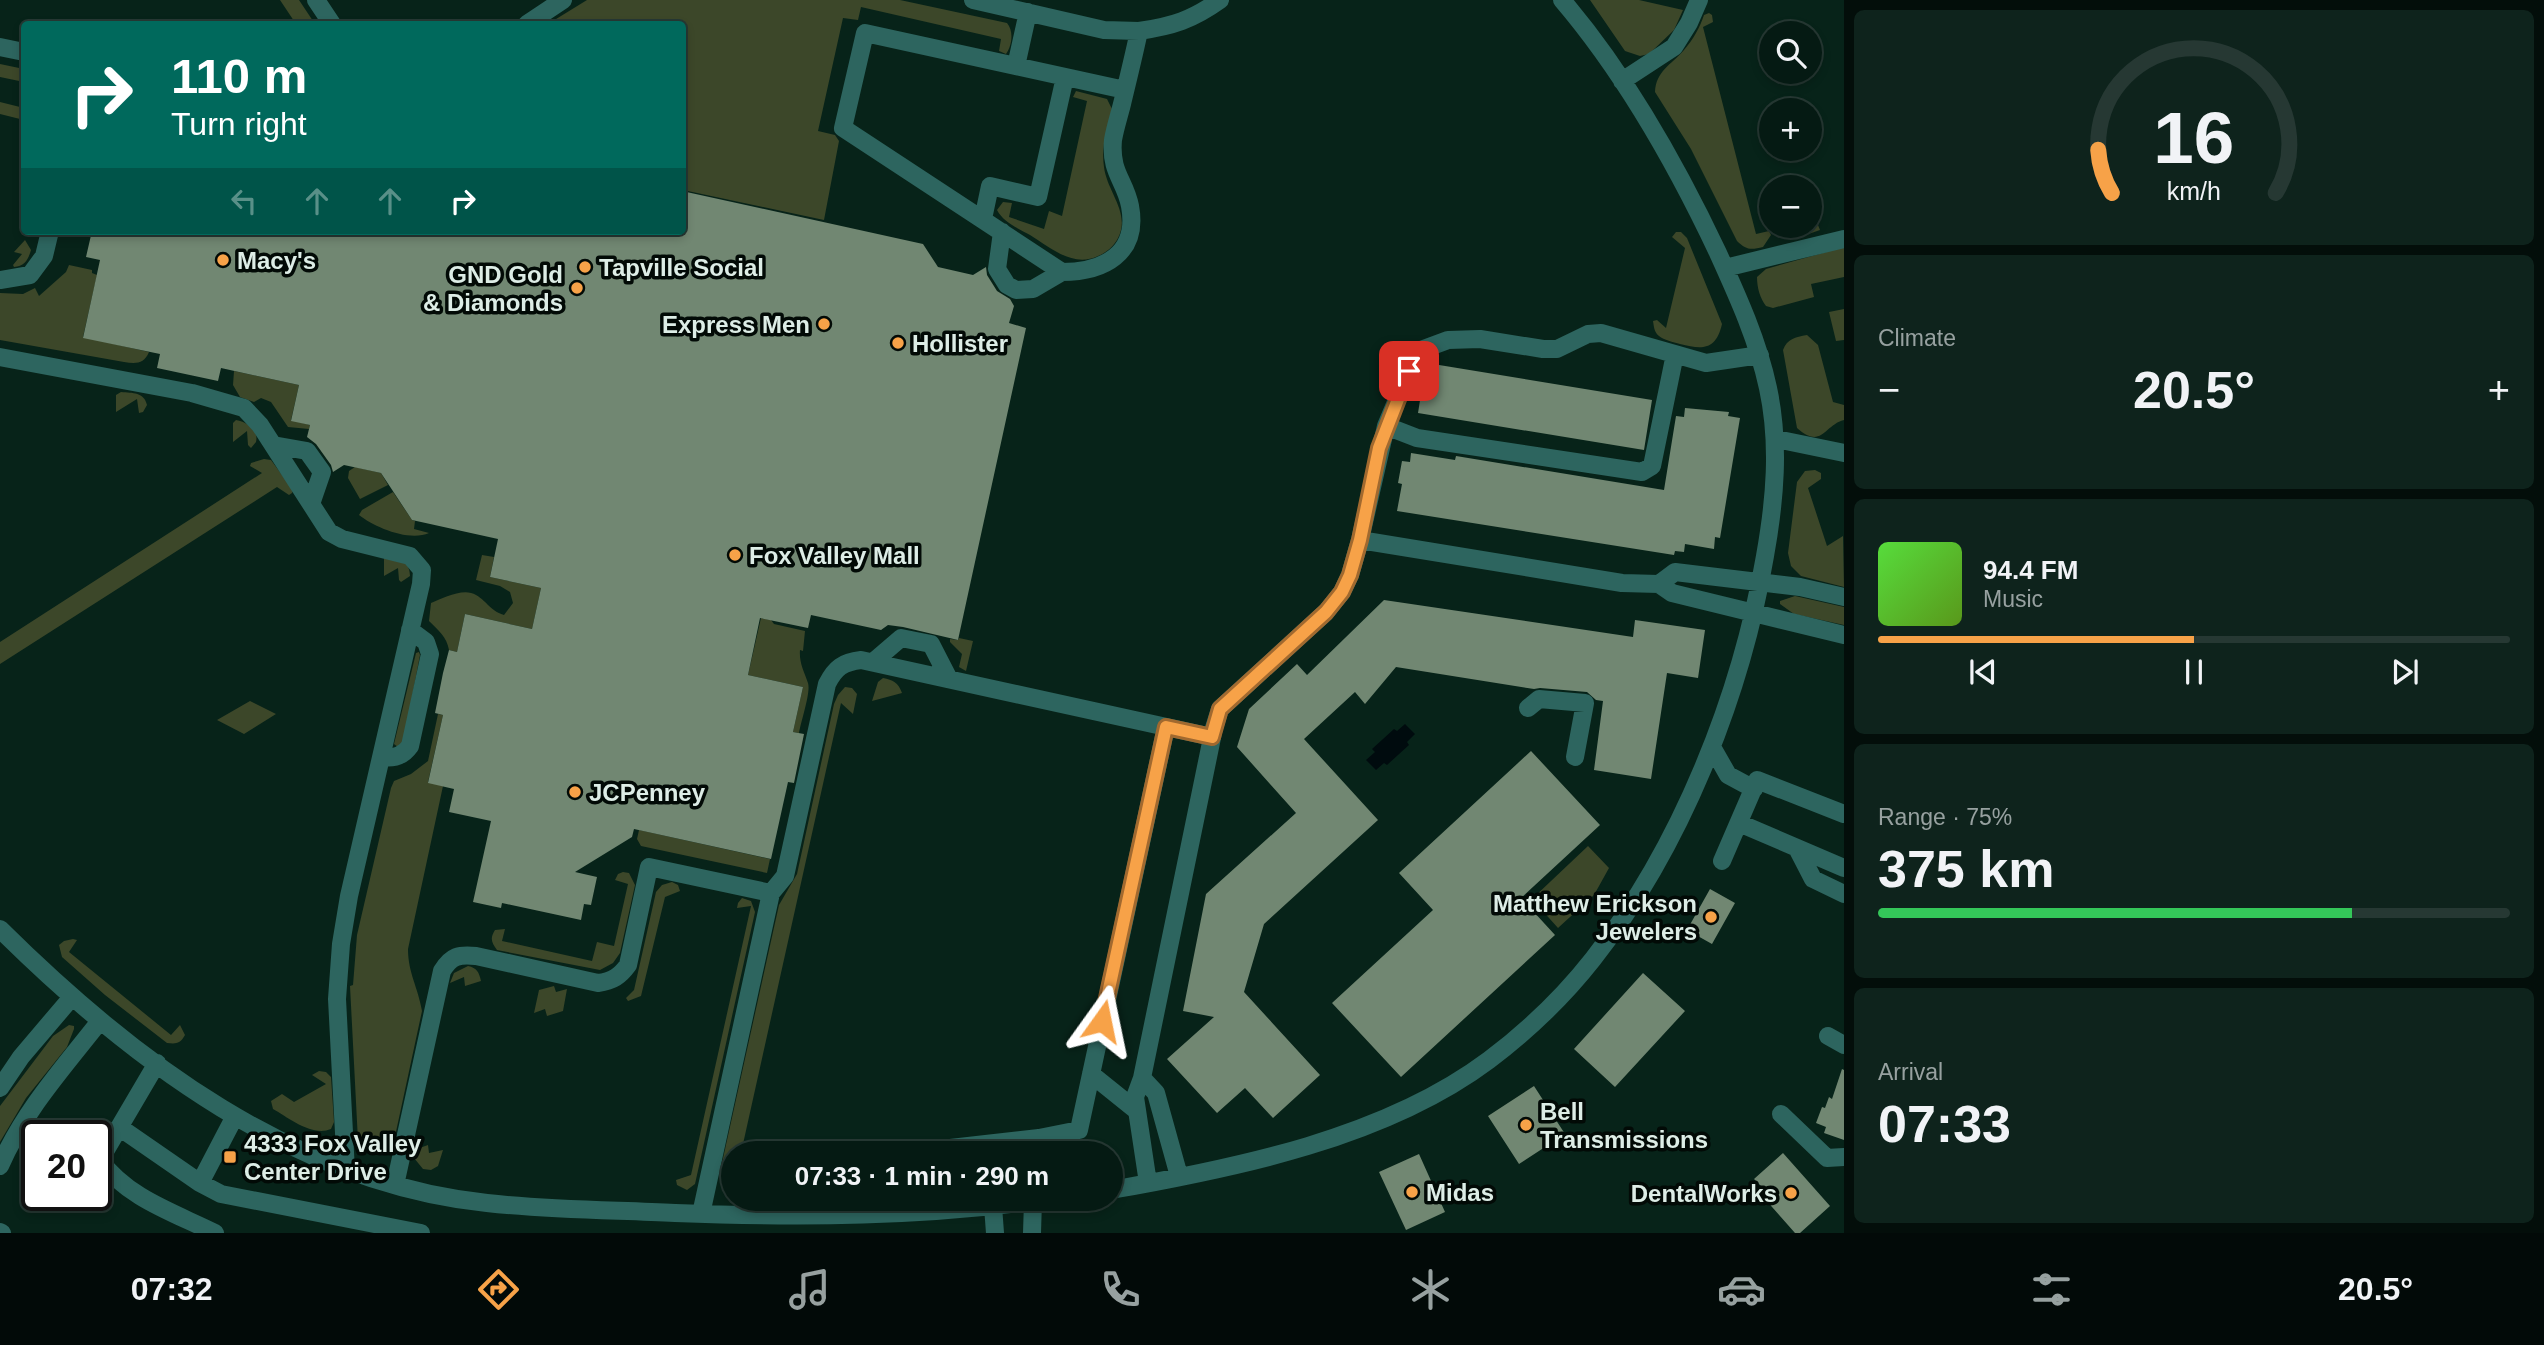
<!DOCTYPE html>
<meta charset="utf-8">
<style>
body{margin:0;font-family:Helvetica,sans-serif;background:#0e231c;color:#f1f3f6;height:100vh;display:flex;flex-direction:column;font-size:26px;white-space:nowrap}
*{box-sizing:border-box;margin:0}
p{font-size:23px;color:#97a1a0}
.icon{flex:none;width:38px;height:38px;fill:none;stroke:currentColor;stroke-width:2;stroke-linecap:round;stroke-linejoin:round}
.map{position:relative;flex:1;overflow:hidden}
.panel{display:flex;flex-direction:column;gap:10px;padding:10px;background:#030e0a;width:700px}
.panel>*{flex:none}
.guide{position:absolute;left:21px;top:21px;width:665px;height:214px;border-radius:7px;box-shadow:0 4px 10px #0003,0 0 0 2px #263833;background:#00695c;color:#fff;overflow:hidden}
.controls{position:absolute;left:1759px;top:21px;display:grid;gap:14px}
.controls a{display:grid;place-items:center;width:63px;height:63px;border-radius:50%;background:#051a13;box-shadow:0 4px 10px #0003,0 0 0 2px #263833;font-size:35px}
.speed{position:absolute;left:21px;top:1120px;display:flex;gap:14px;font-size:35px;font-weight:700;text-align:center}
.speed>*{display:grid;place-content:center;width:91px;height:91px;border-radius:50%;background:#051a13;box-shadow:0 4px 10px #0003,0 0 0 2px #263833;line-height:1}
.speed .limit{border:4px solid #111;border-radius:10px;background:#fff;color:#111}
.pin{position:absolute;display:grid;place-items:center;width:60px;height:60px;color:#fff;margin:-30px;border-radius:14px;box-shadow:0 4px 10px #0006}
.me{position:absolute;width:77px;margin:-38px;rotate:12deg;stroke-linejoin:round;filter:drop-shadow(0 0 5px #0008)}
.turn{display:flex;align-items:center;gap:24px;height:147px;padding:0 35px;font-size:32px}
.turn .icon{width:91px;height:91px;stroke-width:2.5}
.turn b{display:block;font-size:49px;line-height:60px}
.lanes{display:flex;align-items:center;height:66px;padding:0 35px;background:#0003;justify-content:center;gap:35px;direction:ltr}
.lanes .off{opacity:.35}
.big{font-size:52px;font-weight:600;line-height:1.1}
.panel .tile{flex:1;display:flex;flex-direction:column;justify-content:center;gap:10px;min-width:0;padding:0 24px;border-radius:10px;background:#0e231c}
.panel .dial{align-items:center;gap:0}
.dial svg{height:182px;overflow:visible;fill:none;stroke:#263833;stroke-width:7;stroke-linecap:round;text-anchor:middle}
.dial text{fill:#f1f3f6;stroke:none}
.song{display:flex;align-items:center;gap:21px}
.cover{width:84px;height:84px;border-radius:10px;background:linear-gradient(135deg,hsl(110 70% 55%),hsl(90 70% 35%))}
.played{height:7px;border-radius:4px;background:linear-gradient(90deg,#f7a248 50%,#263833 50%)}
.keys{display:flex;justify-content:space-around;direction:ltr}
.heat{display:flex;justify-content:space-between;align-items:center;font-size:38px;direction:ltr}
.charge{height:10px;border-radius:5px;background:linear-gradient(90deg,#34c759 75%,#263833 0)}
.trip{position:absolute;left:721px;top:1141px;width:402px;height:70px;border-radius:35px;background:#051a13;box-shadow:0 4px 10px #0003,0 0 0 2px #263833;font-weight:600;line-height:70px;text-align:center}
.menu{display:flex;height:112px;justify-content:space-around;align-items:center;background:#020a08;color:#97a1a0}
.menu .icon{width:49px;height:49px}
.menu .on{color:#f7a248}
.menu b{font-size:32px;color:#f1f3f6}
main{display:flex;flex:1;min-height:0}
.map>svg:first-child{display:block}
</style>
<main>
<div class="map">
<svg width="1844" height="1233" viewBox="0 0 1844 1233">
<rect width="100%" height="100%" fill="#072319"/>
<path fill="#3c4729" d="M280,0H299L315,24H296Z
M587,0H900L1007,23C1014,31 1012,46 1006,54L999,51L1001,39L861,7L858,20L843,18L818,131L835,135L839,141L824,220L683,190L682,24H548Z
M1590,0H1639L1683,10L1674,30L1649,54L1640,56L1625,51Z
M1709,13L1712,15L1713,22L1703,27L1756,234L1769,231L1771,235L1763,247C1751,250 1746,250 1737,241L1691,149L1655,92C1656,71 1671,65 1684,50C1693,40 1700,27 1704,15Z
M0,64L24,69V82L0,77Z
M1076,91L1107,99L1112,109C1107,129 1101,147 1104,167C1107,192 1131,213 1118,238C1114,246 1106,253 1098,256C1073,268 1051,248 1030,235C1019,229 1003,222 997,210L1003,202L1012,203L1009,217L1044,229L1049,211L1062,216L1087,101L1073,97Z
M0,102L24,108V120L0,114Z
M1818,225L1820,230L1794,239L1790,236L1792,231Z
M1676,232H1681L1687,238L1722,324C1716,350 1703,350 1680,344C1673,342 1664,340 1659,336C1654,332 1654,327 1653,321L1657,320L1666,328L1685,248L1672,237Z
M25,240L31,250C28,260 25,266 14,267L13,265L22,254L14,252Z
M1844,247V277L1811,284L1814,297L1773,308L1766,306C1760,298 1757,288 1757,277L1766,269Z
M69,265L92,270V273L97,275L83,337L149,352C144,364 136,364 124,362L0,340V293L23,294L35,288L39,296L66,272Z
M1844,309V340L1836,341L1829,312Z
M1807,335L1818,345L1833,402L1844,405V420C1824,425 1822,450 1797,428L1783,350C1787,339 1795,337 1807,335Z
M234,371L299,385L291,420L310,425L309,429L288,427L271,402L261,398L254,402L240,397L233,385Z
M121,392C133,393 144,392 147,405L143,412L139,413L137,399L116,412V395Z
M236,420C247,422 259,430 256,442L251,448L248,445L247,431L233,442V423Z
M264,459L271,460L293,490L292,493L289,495L277,487L0,664V642L262,473L250,466L251,463Z
M355,467L381,473L388,485L360,499L348,478L349,471Z
M1815,470L1821,473V479L1808,488L1827,546L1843,536L1844,587L1801,576L1791,566L1788,553L1797,482L1805,471Z
M393,492L412,520L415,521L414,529L429,533C409,542 374,527 359,515L362,510Z
M482,555L494,557L490,577L541,588L532,629L465,614L457,652L449,650C447,637 438,630 429,621L431,603C443,598 464,587 476,595C488,602 489,610 504,615L513,603L510,592L500,586L476,580Z
M384,558C397,560 410,559 410,576L401,582L399,580L398,568L384,576Z
M1795,596L1844,607V625L1794,614L1780,604V601Z
M761,618L771,620L774,624L805,631L803,651L800,650C799,663 804,671 808,683C811,692 801,721 799,733L793,732L803,687L748,675Z
M959,638L973,641L966,671L959,667L962,654L950,642V639L958,640Z
M419,652L420,655L403,745L399,748L394,744L416,653Z
M883,678C893,680 898,682 902,693L872,701L878,682Z
M845,687L852,688L857,694L853,714L841,703L741,1153H733V1191L721,1183L720,1172L773,932L779,905L797,874L834,704L838,695Z
M250,701L276,714L244,734L217,720Z
M438,714L443,715L428,782L443,786L408,949C408,973 418,987 422,1011L394,1141L389,1151L379,1155L367,1152L358,1141L350,986L353,985L357,935L391,788L394,781L411,774L428,761Z
M639,830L770,859L767,873L641,846L637,839Z
M1588,846L1609,868L1594,895L1558,928L1532,899Z
M623,872L629,873L635,885L620,953L613,963L600,970L497,950C491,942 490,938 495,930L505,929L502,941L592,961L597,942L614,946L628,884L615,880L618,874Z
M672,882L678,885L680,891L665,897L641,996L628,1001L626,998L634,990L656,892L662,885Z
M742,898L751,901L755,912L695,1184L687,1190L677,1185L676,1180L691,1175L751,906L737,908L738,903Z
M73,939L77,940L69,952L171,1035L180,1025L185,1035C180,1044 176,1044 167,1043L105,995L62,957L59,945L64,941Z
M468,966C477,968 479,972 481,981L465,986L464,977L450,983L454,973Z
M554,986L556,992L567,989L563,1011L547,1016L545,1009L534,1013L539,990Z
M69,1025L74,1026V1029L67,1047L26,1098L0,1142V1106L53,1036Z
M319,1071L326,1072L331,1077L334,1122L331,1129C312,1137 289,1118 273,1109L271,1101L282,1094L294,1102L326,1084L312,1075Z
M428,1145L429,1153L443,1150L438,1166L431,1170L423,1169L414,1158V1150Z"/>
<path fill="#000b0e" d="M1405,724L1415,734L1407,742L1409,745L1387,765L1384,763L1376,770L1366,760L1375,752L1372,749L1394,729L1397,731Z"/>
<path fill="#718772" d="M682,191L923,244L938,267L973,275L986,267L987,275L997,291L1010,299L1014,306L1009,323L1026,328L958,640L903,627L888,625L881,630L811,615L808,628L760,618L748,675L803,687L793,732L804,734L794,783L788,782L771,859L634,829L632,837L575,872L597,877L591,905L584,904L581,920L502,903L501,908L473,902L491,821L449,812L454,789L428,783L443,715L435,713L443,673L449,650L457,652L465,614L532,629L541,588L490,577L498,539L412,520L381,473L344,465L333,472L331,465L316,444L307,437L310,425L291,421L299,385L221,368L218,381L157,368L160,354L83,338L100,260L86,257L92,231H682Z
M1433,364L1652,400L1644,450L1418,413L1424,375L1430,376Z
M1685,408L1729,412L1728,416L1740,418L1720,538L1715,537L1714,549L1685,544L1684,552L1675,551L1674,555L1397,511L1402,484L1398,483L1402,461L1410,462L1411,453L1455,460L1456,456L1664,490L1676,416L1684,417Z
M1384,600L1633,637L1635,620L1705,630L1698,678L1667,673L1651,779L1594,770L1603,701L1596,700L1587,692L1540,688L1534,689L1396,667L1365,704L1355,692L1304,739L1378,820L1264,924L1244,992L1320,1075L1273,1118L1245,1088L1217,1113L1167,1059L1214,1017L1183,1011L1206,894L1296,813L1237,747L1249,709L1297,664L1307,675Z
M1531,751L1600,825L1521,898L1555,935L1401,1077L1332,1003L1433,910L1399,873Z
M1710,889L1735,903L1712,944L1687,930Z
M1643,973L1685,1011L1615,1087L1574,1049Z
M1842,1069L1844,1070V1140L1824,1133L1826,1127L1816,1123L1822,1107L1825,1108L1829,1097L1832,1099Z
M1534,1086L1565,1134L1519,1164L1488,1116Z
M1783,1153L1830,1206L1800,1233H1795L1757,1190L1761,1186L1754,1179Z
M1419,1154L1445,1212L1406,1230L1379,1172Z"/>
<g fill="none" stroke-linecap="round" stroke-linejoin="round">
<path stroke="#2d655f" stroke-width="18" d="M316,0L332,24
M973,0L1104,30L1139,31
M527,24L563,0
M0,47L24,52
M1016,66L1028,12
M1622,81L1674,47L1689,23L1699,0
M1125,90L865,33L843,128L1062,272C1103,272 1139,254 1130,206C1125,180 1110,173 1113,140C1115,128 1119,116 1122,104C1128,79 1134,55 1139,31C1173,26 1192,20 1220,0
M983,219L990,186L1038,197L1065,77
M1002,232L997,269L1007,285L1016,290L1033,289L1062,272
M1725,268L1844,239
M0,280L30,275L44,256L50,231
M0,357L192,393L244,408L260,425L329,532L342,539L410,556L422,570L421,584L349,896L341,944L337,999L346,1171
M1386,426L1417,438L1642,472L1652,466L1675,354
M1776,439L1844,453
M273,445L307,451L322,472L311,504
M1360,540L1622,583L1659,584L1675,572L1800,587L1844,597
M1659,584L1672,593L1844,635
M873,662L901,638L931,644L949,679
M1528,708L1539,699L1585,703L1575,757
M1712,747L1728,775L1754,789
M381,757C393,759 403,756 410,746L430,654L426,642L410,630
M1739,823L1844,868
M1797,848L1813,879L1844,894
M1722,861L1757,780L1844,814
M0,929C133,1061 295,1183 487,1203C549,1210 612,1210 675,1213C801,1218 925,1217 1050,1199
M1828,1036L1844,1045
M157,1063L100,1160C127,1198 175,1213 215,1233
M1091,1074L1137,1111
M1142,1078L1214,728L1220,709L1326,612L1342,592L1350,575L1360,540L1386,426L1409,371L1421,350L1448,340L1480,339L1543,349H1557L1588,334L1601,333L1706,363L1760,355
M0,1088L21,1057L72,997
M1781,1114L1827,1158L1844,1157
M235,1116L200,1183L221,1194L421,1233
M119,1127L200,1183
M906,1153L1039,1138L1079,1130L1166,727
M0,1166C24,1111 63,1068 100,1021
M1148,1183L1135,1097L1142,1078L1156,1093L1179,1176
M395,1185L442,971C451,956 459,954 476,956L598,983C613,981 620,976 628,965L649,867L771,893
M1111,1190C1236,1168 1385,1138 1489,1060C1526,1032 1564,996 1593,959C1681,847 1741,696 1765,556C1775,500 1780,444 1768,388C1758,341 1738,297 1718,253C1676,164 1626,75 1562,0
M993,1206L995,1233
M701,1214L771,893L785,876L827,684C835,668 843,662 861,660L1212,737
M0,1232L2,1233
M1032,1233L1033,1201"/>
</g>
<g fill="none" stroke-linecap="round" stroke-linejoin="round">
<g stroke="#a1692f" stroke-width="18">
<path id="route" d="M1102,1021L1166,727L1212,737L1220,709L1326,612L1342,592L1350,575L1360,540L1379,448L1409,371"/>
</g>
<use href="#route" stroke="#f7a248" stroke-width="12"/>
</g>
<g fill="#f7a248" stroke="#020a06" stroke-width="2.5">
<circle cx="223" cy="260" r="7"/>
<circle cx="585" cy="267" r="7"/>
<circle cx="577" cy="288" r="7"/>
<circle cx="824" cy="324" r="7"/>
<circle cx="898" cy="343" r="7"/>
<circle cx="735" cy="555" r="7"/>
<circle cx="575" cy="792" r="7"/>
<circle cx="1711" cy="917" r="7"/>
<circle cx="1526" cy="1125" r="7"/>
<rect x="223" y="1150" width="14" height="14" rx="3.5"/>
<circle cx="1412" cy="1192" r="7"/>
<circle cx="1791" cy="1193" r="7"/>
</g>
<g text-anchor="middle" dominant-baseline="central" stroke-width="7" stroke-linejoin="round" paint-order="stroke">
<g font-size="24" font-weight="bold" fill="#ddede6" stroke="#020a06" text-anchor="start">
<text x="237" y="260">Macy's</text>
<text x="599" y="267">Tapville Social</text>
<text x="563" y="274" text-anchor="end">GND Gold<tspan x="563" dy="28">&amp; Diamonds</tspan></text>
<text x="810" y="324" text-anchor="end">Express Men</text>
<text x="912" y="343">Hollister</text>
<text x="749" y="555">Fox Valley Mall</text>
<text x="589" y="792">JCPenney</text>
<text x="1697" y="903" text-anchor="end">Matthew Erickson<tspan x="1697" dy="28">Jewelers</tspan></text>
<text x="1540" y="1111">Bell<tspan x="1540" dy="28">Transmissions</tspan></text>
<text x="244" y="1143">4333 Fox Valley<tspan x="244" dy="28">Center Drive</tspan></text>
<text x="1426" y="1192">Midas</text>
<text x="1777" y="1193" text-anchor="end">DentalWorks</text>
</g>
</g>
</svg>
<div class="controls">
<a><svg class="icon" aria-label="search" viewBox="0 0 24 24"><circle cx="10" cy="10" r="6"/><path d="M15 15l6 6"/></svg></a>
<a>+</a>
<a>−</a>
</div>
<div class="speed"><div class="limit">20</div></div>
<div class="pin" style="left:1409px;top:371px;background:#d93025"><svg class="icon" aria-label="arrive" viewBox="0 0 24 24"><path d="M6 21V4h12l-3 4 3 4H6"/></svg></div>
<svg class="me" style="left:1102px;top:1021px" viewBox="-20 -20 40 40"><path d="M0-17L14 15 0 8-14 15z" fill="#f7a248" stroke="#fff" stroke-width="4"/></svg>
<div class="trip">07:33 · 1 min · 290 m</div>
<div class="guide">
<div class="turn"><svg class="icon" aria-label="right" viewBox="0 0 24 24"><path d="M7 20v-9h11M14 6l5 5-5 5"/></svg><div><b>110 m</b>Turn right</div></div>
<div class="lanes"><svg class="icon off" aria-label="left" viewBox="0 0 24 24"><path d="M17 20v-9H6M10 6l-5 5 5 5"/></svg><svg class="icon off" aria-label="ahead" viewBox="0 0 24 24"><path d="M12 20V5M6 11l6-6 6 6"/></svg><svg class="icon off" aria-label="ahead" viewBox="0 0 24 24"><path d="M12 20V5M6 11l6-6 6 6"/></svg><svg class="icon" aria-label="right" viewBox="0 0 24 24"><path d="M7 20v-9h11M14 6l5 5-5 5"/></svg></div>
</div>
</div>
<section class="panel">
<div class="tile dial"><svg viewBox="0 0 100 80">
<path d="M14 69A42 42 0 1 1 86 69"/>
<path d="M14 69A42 42 0 0 1 8 50" stroke="#f7a248"/>
<text x="50" y="56" font-size="32" font-weight="700">16</text>
<text x="50" y="72" font-size="11">km/h</text>
</svg></div>
<div class="tile"><p>Climate</p>
<div class="heat"><a>−</a><b class="big">20.5°</b><a>+</a></div>
</div>
<div class="tile">
<div class="song"><i class="cover"></i><div><b>94.4 FM</b><p>Music</p></div></div>
<div class="played"></div>
<div class="keys"><svg class="icon" aria-label="previous" viewBox="0 0 24 24"><path d="M18 5L8 12l10 7zM5 5v14"/></svg><svg class="icon" aria-label="pause" viewBox="0 0 24 24"><path d="M8 5v14M16 5v14"/></svg><svg class="icon" aria-label="next" viewBox="0 0 24 24"><path d="M6 5l10 7-10 7zM19 5v14"/></svg></div>
</div>
<div class="tile"><p>Range · 75%</p><b class="big">375 km</b><div class="charge"></div></div>
<div class="tile"><p>Arrival</p><b class="big">07:33</b></div>
</section>
</main>
<nav class="menu">
<b>07:32</b>
<svg class="icon on" aria-label="directions" viewBox="0 0 24 24"><path d="M12 3l9 9-9 9-9-9zM9 14v-3h6M13 9l2 2-2 2"/></svg>
<svg class="icon" aria-label="music" viewBox="0 0 24 24"><path d="M9 18V5l10-2v13"/><circle cx="6" cy="18" r="3"/><circle cx="16" cy="16" r="3"/></svg>
<svg class="icon" aria-label="phone" viewBox="0 0 24 24"><path d="M5 4h4l2 5-3 2q2 4 5 5l2-3 5 2v4C11 20 4 13 5 4z"/></svg>
<svg class="icon" aria-label="climate" viewBox="0 0 24 24"><path d="M12 3v18M4 7l16 10M4 17L20 7"/></svg>
<svg class="icon" aria-label="car" viewBox="0 0 24 24"><path d="M5 17H2v-5l4-1 3-4h7l3 4 3 1v5h-3M9 17h6M6 11h13"/><circle cx="7" cy="17" r="2"/><circle cx="17" cy="17" r="2"/></svg>
<svg class="icon" aria-label="filters" viewBox="0 0 24 24"><path d="M4 7h16M4 17h16"/><circle cx="9" cy="7" r="2"/><circle cx="15" cy="17" r="2"/></svg>
<b>20.5°</b>
</nav>
